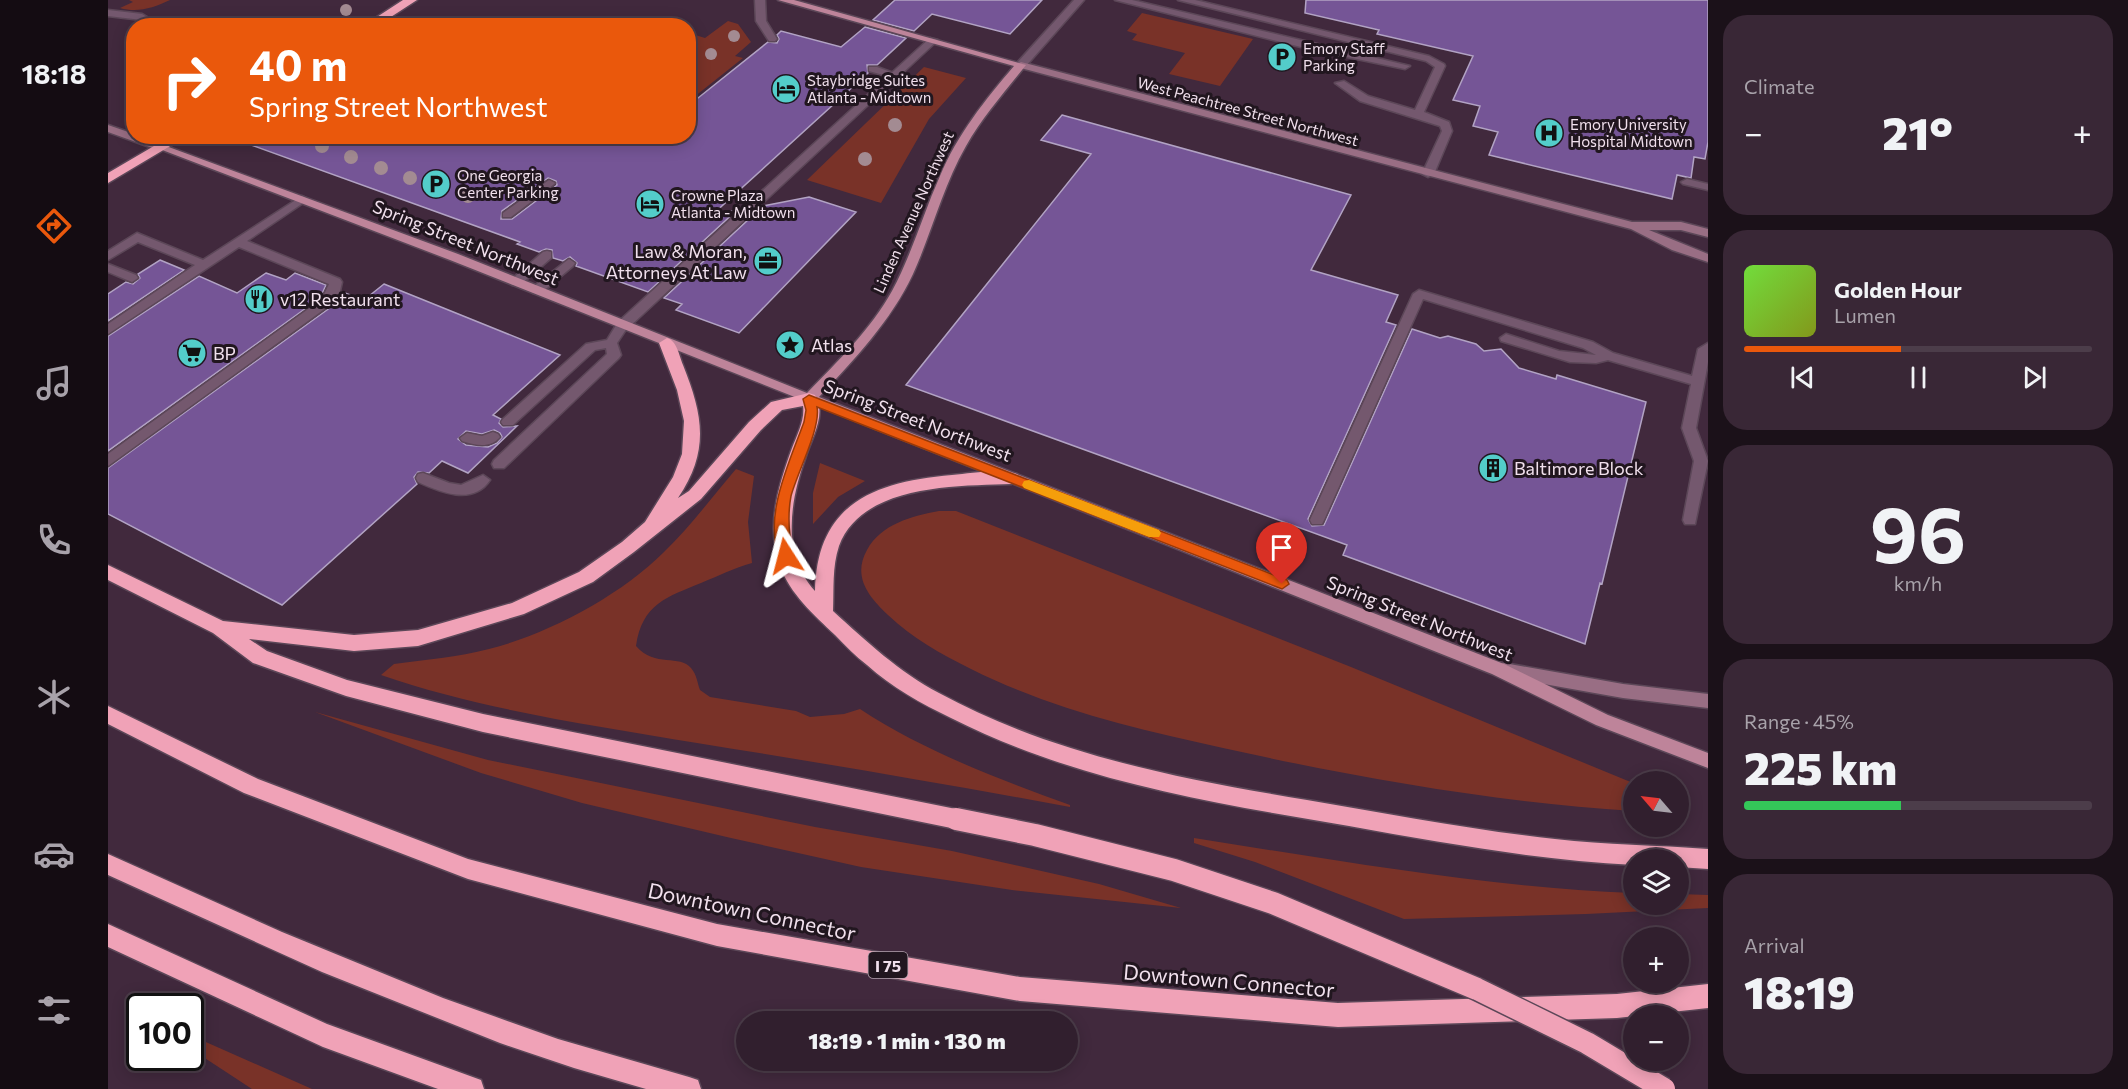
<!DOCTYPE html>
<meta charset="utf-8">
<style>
body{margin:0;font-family:Commissioner,sans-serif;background:#392736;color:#f1f3f6;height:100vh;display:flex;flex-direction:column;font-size:22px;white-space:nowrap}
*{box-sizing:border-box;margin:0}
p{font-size:20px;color:#a8a2aa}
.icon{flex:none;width:33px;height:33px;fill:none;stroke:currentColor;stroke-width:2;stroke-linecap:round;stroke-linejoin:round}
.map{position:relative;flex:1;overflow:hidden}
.panel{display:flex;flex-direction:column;gap:15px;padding:15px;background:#1b1119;width:420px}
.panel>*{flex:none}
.guide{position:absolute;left:18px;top:18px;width:570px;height:126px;border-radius:24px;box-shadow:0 3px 15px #0003,0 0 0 2px #4c3d4a;background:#ea580c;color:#fff;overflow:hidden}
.needle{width:39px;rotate:298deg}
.controls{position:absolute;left:1515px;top:771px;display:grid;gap:12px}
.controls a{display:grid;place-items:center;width:66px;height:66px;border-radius:50%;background:#311f2e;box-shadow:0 3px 15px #0003,0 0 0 2px #4c3d4a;font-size:30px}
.speed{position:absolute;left:18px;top:993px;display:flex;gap:12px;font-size:30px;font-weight:700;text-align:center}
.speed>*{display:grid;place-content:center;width:78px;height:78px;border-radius:50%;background:#311f2e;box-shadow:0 3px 15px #0003,0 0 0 2px #4c3d4a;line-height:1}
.speed .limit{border:3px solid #111;border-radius:9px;background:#fff;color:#111}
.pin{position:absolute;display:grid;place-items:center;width:51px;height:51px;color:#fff;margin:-62px -26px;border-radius:50% 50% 50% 0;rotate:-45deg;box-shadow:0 0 6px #0007}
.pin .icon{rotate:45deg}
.me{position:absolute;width:66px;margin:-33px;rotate:351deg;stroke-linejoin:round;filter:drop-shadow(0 0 4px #0008)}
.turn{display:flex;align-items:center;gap:21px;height:126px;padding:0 24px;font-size:27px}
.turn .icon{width:78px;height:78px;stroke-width:2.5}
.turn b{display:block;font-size:42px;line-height:51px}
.big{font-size:45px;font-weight:800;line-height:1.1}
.panel .tile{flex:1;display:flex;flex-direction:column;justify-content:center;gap:9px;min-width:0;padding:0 21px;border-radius:24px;background:#392736}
.panel .dial{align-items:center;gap:0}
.dial b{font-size:78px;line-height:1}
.song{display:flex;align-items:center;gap:18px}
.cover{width:72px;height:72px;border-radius:9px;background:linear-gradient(135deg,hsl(100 70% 55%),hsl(70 70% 35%))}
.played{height:6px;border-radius:3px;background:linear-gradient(90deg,#ea580c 45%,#4c3d4a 45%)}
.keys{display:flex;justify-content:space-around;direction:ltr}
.heat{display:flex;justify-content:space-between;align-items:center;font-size:33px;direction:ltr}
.charge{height:9px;border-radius:4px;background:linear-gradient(90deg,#34c759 45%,#4c3d4a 0)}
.trip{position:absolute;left:628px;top:1011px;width:342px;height:60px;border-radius:30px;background:#311f2e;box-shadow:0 3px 15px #0003,0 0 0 2px #4c3d4a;font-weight:800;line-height:60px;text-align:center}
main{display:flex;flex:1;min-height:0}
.menu{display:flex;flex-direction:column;width:108px;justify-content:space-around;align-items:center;background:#140c12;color:#a8a2aa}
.menu .icon{width:42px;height:42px}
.menu .selected{color:#ea580c}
.menu b{font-size:27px;color:#f1f3f6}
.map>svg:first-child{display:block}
</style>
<main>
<nav class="menu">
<b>18:18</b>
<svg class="icon selected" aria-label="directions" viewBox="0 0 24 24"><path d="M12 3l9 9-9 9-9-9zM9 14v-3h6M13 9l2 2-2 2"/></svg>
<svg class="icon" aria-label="music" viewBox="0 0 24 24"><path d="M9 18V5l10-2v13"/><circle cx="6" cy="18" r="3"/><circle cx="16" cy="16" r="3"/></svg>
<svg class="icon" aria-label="phone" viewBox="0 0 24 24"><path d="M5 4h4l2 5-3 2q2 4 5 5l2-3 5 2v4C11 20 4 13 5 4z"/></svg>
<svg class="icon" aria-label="climate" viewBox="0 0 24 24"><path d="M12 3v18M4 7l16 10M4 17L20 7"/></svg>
<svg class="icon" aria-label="car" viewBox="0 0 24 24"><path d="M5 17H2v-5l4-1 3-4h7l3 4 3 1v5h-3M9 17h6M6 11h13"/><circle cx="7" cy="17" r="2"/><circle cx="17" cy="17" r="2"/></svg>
<svg class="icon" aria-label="filters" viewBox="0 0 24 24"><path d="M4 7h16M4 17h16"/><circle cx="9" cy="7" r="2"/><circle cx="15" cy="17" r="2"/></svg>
</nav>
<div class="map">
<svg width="1600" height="1089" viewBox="0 0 1600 1089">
<rect width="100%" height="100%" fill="#41293d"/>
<path fill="#793228" d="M21,0H62C45,8 30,13 12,8L25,2Z
M1034,13L1145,39L1112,86L1061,74L1077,53L1024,40L1029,34L1019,31Z
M620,21L630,24L643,42L627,56L635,58L581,101V33L597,38Z
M816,67L858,78L821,119L773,203L699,180Z
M712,463L757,481L730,497L705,524V493Z
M628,469L646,476L640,522L644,563C626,568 610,576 593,583C559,597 534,604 528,646C547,668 572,654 583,668C589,675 589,682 592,690L602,697L688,711L702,717L736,714L752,709C816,751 890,779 962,805V807C838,784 714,763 589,743C484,725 374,710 273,675L286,664C317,660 350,657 381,649C440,634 512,596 556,552C582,527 604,497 628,469Z
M831,511H848L1243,667L1525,783V811C1387,802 1250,778 1115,748C1028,729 943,709 863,669C833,654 804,638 780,615C761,597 744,577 759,550C773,524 804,516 831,511Z
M207,712L380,760L707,827L844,851L991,884L1073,908L904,890L753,867L623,838L474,803L373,773Z
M1086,838C1232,861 1378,887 1525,893L1526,904H1570L1571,894L1600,895V908L1478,914L1296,919L1147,862L1086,843Z
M82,1035L204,1089H144L83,1049Z"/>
<path fill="#755596" stroke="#b2a3c4" stroke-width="1.5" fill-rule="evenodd" d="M787,0H934L902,34L824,14L806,31L765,20Z
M1198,0H1600V142L1597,159L1586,157L1583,178L1569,175L1564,199L1381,155L1390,132L1365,126L1372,106L1345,100L1365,56L1269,34L1271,30L1197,13Z
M757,27L798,38L769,65H759L760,73L604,215L629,210L540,292L468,266L469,263L462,257L455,261L445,258L444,250L438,249L431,252L409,244L412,242L132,141V136H580V106L660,42L669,43L671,39L669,35L673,31L733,47ZM440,178L448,181L449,185L404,219H393L394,211Z
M954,115L1243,195L1203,270L1290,295L1278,322L1288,325L1200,519L1204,526L1216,525L1304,329L1332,338L1340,336L1368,344L1376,351L1393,349L1411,368L1448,379L1449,375L1538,402L1494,584L1492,583L1477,644L1235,555L1239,545L798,385L983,154L933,140Z
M701,197L748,212L631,333L568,310L574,304L556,298L655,206Z
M52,260L76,270L0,321V294L18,282L25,284L32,278L30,274Z
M158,273L178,280L187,273L218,285L212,298L0,451V336L91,276L129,293Z
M276,284L452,355L385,415L393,419L391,423L395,427L409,426L360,473L334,461L321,473L310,472L306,477L309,484L174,605L0,514V468L223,307L234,292L256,300ZM386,430L392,433L394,437L389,443L380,447L358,445L350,439L358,431L374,434Z"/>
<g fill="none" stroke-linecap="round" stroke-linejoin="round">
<g stroke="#5c4758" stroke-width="3">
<path id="lane" d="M647,0H657L658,21L669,39L667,41H661L648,21Z
M1007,0H1024L1302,66L1297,69L1201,49Z
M1070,0H1087L1321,56L1336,64L1337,66L1316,112L1341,122L1344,131L1326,174L1320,177L1314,174L1334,131L1332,126L1252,101L1227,83L1236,81L1260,96L1307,110L1327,67L1318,61Z
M0,10L34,14L39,17L34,20L0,16Z
M761,67H769L791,75L786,78L761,71Z
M1579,179L1600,184V190L1575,184L1573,182Z
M441,180L447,183L445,185L403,217H395V213Z
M194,196L200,199L198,201L139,241L232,279L234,282L232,291L222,305L0,466V454L214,299L221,284L131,247L0,334V324L87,265L30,242L0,260V251L29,233L95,260Z
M439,251L443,252V258L412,285H404L402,282L404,279L435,252Z
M461,259L467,263L465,266L433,293H425L423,290L425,287Z
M0,264L28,275L30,278L24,282L0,272Z
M1311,290L1485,342L1505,353L1584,376L1590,349L1600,343V362L1588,428L1600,461L1587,524H1577L1575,520L1586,461L1574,428L1583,384L1500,360L1488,363L1462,362L1393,341L1392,338L1398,334L1451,351L1488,355L1475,348L1315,299L1216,520L1214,524H1204L1202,520L1305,294Z
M515,321L521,325L509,343L513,355L511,358L396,468H386L384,464L386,460L499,354L498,348L487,350L405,425H395L393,422L395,419L478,344L499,340L510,322Z
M385,432L390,434L392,437C382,449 367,445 354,441L352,438L359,433L374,436Z
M315,473L341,483L353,485L375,475L382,480C365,506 332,492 310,482L308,478L310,474Z"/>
</g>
<g stroke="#5c4758" stroke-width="3">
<path id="street" d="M966,0H976L917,67H909V63Z
M822,38L830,40L520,328H510L509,325L510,322Z"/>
</g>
<g stroke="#5c4758" stroke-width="3">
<path id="secondary" d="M913,62L1524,222H1573L1600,229V237L1573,230H1541L1600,254V262L1564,250L1523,229L909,67L908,65Z
M0,125L26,134V136H33L59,148L58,150H50L0,132Z
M1396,663L1515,684L1600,694V708L1515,698L1396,677L1390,675L1388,670L1390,665Z"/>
</g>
<g stroke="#5c4758" stroke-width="3">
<path id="primary" d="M670,0H686L918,65C897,92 875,116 858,146C835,186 824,232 805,274C783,321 746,360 711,397L1396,664L1500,715L1600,753V768L1488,725L1384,674L342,260L49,148L50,146H58L350,254L699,393C730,361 763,329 784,291C804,254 815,214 832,176C849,135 877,100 906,66Z"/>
</g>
<g stroke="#5c4758" stroke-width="3">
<path id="highway" d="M295,0H309L269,26H255Z
M63,136H79L0,183V173Z
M559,338C569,341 571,355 575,365C595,415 602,451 570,498L581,491L641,422L663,402L701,393L707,395C719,415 704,437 698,456C682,501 673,553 707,591C709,503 766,482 844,475C864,473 890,468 909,474L912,478L909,482L903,484C849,486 754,484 731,546C724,567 726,589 725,611C758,641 791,672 831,693C945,755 1073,779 1199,800C1282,814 1364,830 1447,839C1498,845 1549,845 1600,849V869L1570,867V860H1526V865C1430,860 1335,843 1241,826C1105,803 967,781 843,718C814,704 783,687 759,665C747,656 737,645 727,635C706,615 682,594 672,566C658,527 670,486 684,448C689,435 697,420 695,406L674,410L653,430L593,499L526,552L485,582L416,614L310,646L246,651L141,639L159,651L239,680L375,714L848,809L856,812L859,819L856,826L848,829L375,732L238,696L145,663L105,633L0,580V565L115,621L246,635L310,630L404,603L471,572L514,542L537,522L565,477L574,454L576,421L569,390L551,343Z
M0,706L150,779L360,859L609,924L912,977L1230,1003L1509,994L1600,984V1008L1509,1018L1230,1027L912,1001L609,946L360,879L136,793L0,724Z
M0,854L174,932L335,998L450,1039L581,1077L590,1080L593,1089H538L466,1068L392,1043L214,972L0,875Z
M0,924L219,1024L373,1080L376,1089H330L215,1047L0,947Z"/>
</g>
<use href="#lane" fill="#74586e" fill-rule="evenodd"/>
<use href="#street" fill="#74586e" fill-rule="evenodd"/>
<use href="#secondary" fill="#996e84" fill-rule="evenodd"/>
<use href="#primary" fill="#be849a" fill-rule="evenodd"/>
<use href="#highway" fill="#f0a2b7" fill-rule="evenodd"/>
<g stroke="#5c4758" stroke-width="25" stroke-linecap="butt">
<path id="highway-bridge" d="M848,819L927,835L1066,870L1165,903L1369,989L1479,1043L1556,1089"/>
</g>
<use href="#highway-bridge" stroke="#f0a2b7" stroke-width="22"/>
</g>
<g fill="#a38b92">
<circle cx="238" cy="10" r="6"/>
<circle cx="626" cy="36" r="6"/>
<circle cx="603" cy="54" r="6"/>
<circle cx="811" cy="99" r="6"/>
<circle cx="787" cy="125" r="7"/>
<circle cx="214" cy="146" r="7"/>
<circle cx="243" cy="157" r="7"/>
<circle cx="757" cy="159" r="7"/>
<circle cx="273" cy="168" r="7"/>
<circle cx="302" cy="178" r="7"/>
<circle cx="360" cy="196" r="7"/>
</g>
<path fill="#ea580c" stroke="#983908" stroke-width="1.5" d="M701,395L1179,580L1181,584L1174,589L1169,587L709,407C713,428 689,473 683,496C679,517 681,536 685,556L678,561L673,560C653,520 682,461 696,422L698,410L695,399Z"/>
<path fill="#f59e0b" d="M921,480L1051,530L1053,533L1051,537H1041L916,488L914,485L916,481Z"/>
<defs>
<g id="parking-disc" transform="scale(1.5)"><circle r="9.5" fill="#53cdca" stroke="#21161f"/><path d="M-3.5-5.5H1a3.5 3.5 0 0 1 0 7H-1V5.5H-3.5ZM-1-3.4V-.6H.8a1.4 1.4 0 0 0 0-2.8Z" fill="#111"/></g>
<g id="hotel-disc" transform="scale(1.5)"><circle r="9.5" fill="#53cdca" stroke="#21161f"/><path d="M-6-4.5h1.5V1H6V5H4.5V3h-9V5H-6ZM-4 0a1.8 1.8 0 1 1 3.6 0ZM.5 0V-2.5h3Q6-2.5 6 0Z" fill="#111"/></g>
<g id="hospital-disc" transform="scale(1.5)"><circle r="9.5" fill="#53cdca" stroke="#21161f"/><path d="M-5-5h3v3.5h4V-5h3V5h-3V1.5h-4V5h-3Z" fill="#111"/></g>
<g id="office-disc" transform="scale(1.5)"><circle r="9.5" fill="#53cdca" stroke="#21161f"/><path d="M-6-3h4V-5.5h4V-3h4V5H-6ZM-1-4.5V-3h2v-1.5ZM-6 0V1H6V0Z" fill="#111"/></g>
<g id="restaurant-disc" transform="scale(1.5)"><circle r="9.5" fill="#53cdca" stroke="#21161f"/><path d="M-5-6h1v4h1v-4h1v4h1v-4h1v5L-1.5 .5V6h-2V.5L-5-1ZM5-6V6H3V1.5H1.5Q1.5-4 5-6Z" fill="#111"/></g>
<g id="sight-disc" transform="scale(1.5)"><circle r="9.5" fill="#53cdca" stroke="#21161f"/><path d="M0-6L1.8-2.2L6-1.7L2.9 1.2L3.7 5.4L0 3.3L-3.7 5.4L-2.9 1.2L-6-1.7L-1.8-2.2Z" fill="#111"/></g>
<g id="supermarket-disc" transform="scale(1.5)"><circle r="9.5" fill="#53cdca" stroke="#21161f"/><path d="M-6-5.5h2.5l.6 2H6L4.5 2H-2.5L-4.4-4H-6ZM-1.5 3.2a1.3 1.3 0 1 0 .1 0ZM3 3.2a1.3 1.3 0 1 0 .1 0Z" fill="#111"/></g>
<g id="building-disc" transform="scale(1.5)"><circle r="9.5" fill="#53cdca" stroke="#21161f"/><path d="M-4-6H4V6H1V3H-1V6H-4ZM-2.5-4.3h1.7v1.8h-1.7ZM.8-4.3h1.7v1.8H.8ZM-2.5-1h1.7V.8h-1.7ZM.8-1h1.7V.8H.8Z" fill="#111"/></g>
</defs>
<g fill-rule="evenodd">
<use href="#parking-disc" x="1174" y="57"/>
<use href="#hotel-disc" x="678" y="89"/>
<use href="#hospital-disc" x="1441" y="133"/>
<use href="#parking-disc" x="328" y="184"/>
<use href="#hotel-disc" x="542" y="204"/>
<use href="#office-disc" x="660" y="261"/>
<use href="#restaurant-disc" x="151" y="299"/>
<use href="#sight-disc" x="682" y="345"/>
<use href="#supermarket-disc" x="84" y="353"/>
<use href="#building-disc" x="1385" y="468"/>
</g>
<g text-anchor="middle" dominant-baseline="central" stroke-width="6" stroke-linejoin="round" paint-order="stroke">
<g font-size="15" fill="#f1e0ed" stroke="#21161f" text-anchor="start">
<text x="1195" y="48">Emory Staff<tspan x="1195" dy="17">Parking</tspan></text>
<text x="699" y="80">Staybridge Suites<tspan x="699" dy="17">Atlanta - Midtown</tspan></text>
<text x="1462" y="124">Emory University<tspan x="1462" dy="17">Hospital Midtown</tspan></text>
<text x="349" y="175">One Georgia<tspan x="349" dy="17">Center Parking</tspan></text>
<text x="563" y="195">Crowne Plaza<tspan x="563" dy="17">Atlanta - Midtown</tspan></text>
</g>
<g font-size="15" fill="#f1e0ed" stroke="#21161f">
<text transform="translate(1140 111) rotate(15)">West Peachtree Street Northwest</text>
<text transform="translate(805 212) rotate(-66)">Linden Avenue Northwest</text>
</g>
<rect fill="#21161f" stroke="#b3a3af" stroke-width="1.5" x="760.5" y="952" width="39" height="26" rx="4.5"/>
<g font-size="16" font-weight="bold" fill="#f1e0ed">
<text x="780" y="965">I 75</text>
</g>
<g font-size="18" fill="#f1e0ed" stroke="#21161f">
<text transform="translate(358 242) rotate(22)">Spring Street Northwest</text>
<text transform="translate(810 420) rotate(21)">Spring Street Northwest</text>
<text transform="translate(1312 618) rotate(22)">Spring Street Northwest</text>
</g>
<g font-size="18" fill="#f1e0ed" stroke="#21161f" text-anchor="start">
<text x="639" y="251" text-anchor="end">Law &amp; Moran,<tspan x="639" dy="21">Attorneys At Law</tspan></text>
<text x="172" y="299">v12 Restaurant</text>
<text x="703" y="345">Atlas</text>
<text x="105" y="353">BP</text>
<text x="1406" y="468">Baltimore Block</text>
</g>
<g font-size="21" fill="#f1e0ed" stroke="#21161f">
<text transform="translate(644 911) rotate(12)">Downtown Connector</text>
<text transform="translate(1121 980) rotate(5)">Downtown Connector</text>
</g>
</g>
</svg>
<div class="controls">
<a><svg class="needle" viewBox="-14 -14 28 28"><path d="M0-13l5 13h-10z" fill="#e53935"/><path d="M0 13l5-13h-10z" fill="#a8a2aa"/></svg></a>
<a><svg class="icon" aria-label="layers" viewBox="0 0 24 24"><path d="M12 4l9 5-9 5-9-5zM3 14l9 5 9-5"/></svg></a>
<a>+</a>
<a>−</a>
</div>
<div class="speed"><div class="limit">100</div></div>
<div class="pin" style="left:1174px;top:584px;background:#d93025"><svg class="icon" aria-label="arrive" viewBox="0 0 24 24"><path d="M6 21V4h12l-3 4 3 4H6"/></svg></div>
<svg class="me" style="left:678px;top:556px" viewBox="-20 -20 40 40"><path d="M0-17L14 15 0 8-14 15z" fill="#ea580c" stroke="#fff" stroke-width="4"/></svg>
<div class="trip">18:19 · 1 min · 130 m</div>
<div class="guide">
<div class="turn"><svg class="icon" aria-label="right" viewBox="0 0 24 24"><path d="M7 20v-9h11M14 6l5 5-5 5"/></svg><div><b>40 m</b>Spring Street Northwest</div></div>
</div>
</div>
<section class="panel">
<div class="tile"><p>Climate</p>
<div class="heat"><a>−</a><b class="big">21°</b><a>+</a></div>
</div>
<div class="tile">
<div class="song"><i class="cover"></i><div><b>Golden Hour</b><p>Lumen</p></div></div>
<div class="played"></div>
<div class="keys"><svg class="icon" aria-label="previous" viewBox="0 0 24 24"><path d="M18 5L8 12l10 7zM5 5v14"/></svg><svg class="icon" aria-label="pause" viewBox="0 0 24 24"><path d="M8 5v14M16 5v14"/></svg><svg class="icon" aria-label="next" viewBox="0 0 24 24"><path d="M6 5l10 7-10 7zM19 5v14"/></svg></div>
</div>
<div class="tile dial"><b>96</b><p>km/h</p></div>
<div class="tile"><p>Range · 45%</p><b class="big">225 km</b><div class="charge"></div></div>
<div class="tile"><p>Arrival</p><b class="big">18:19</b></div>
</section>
</main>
